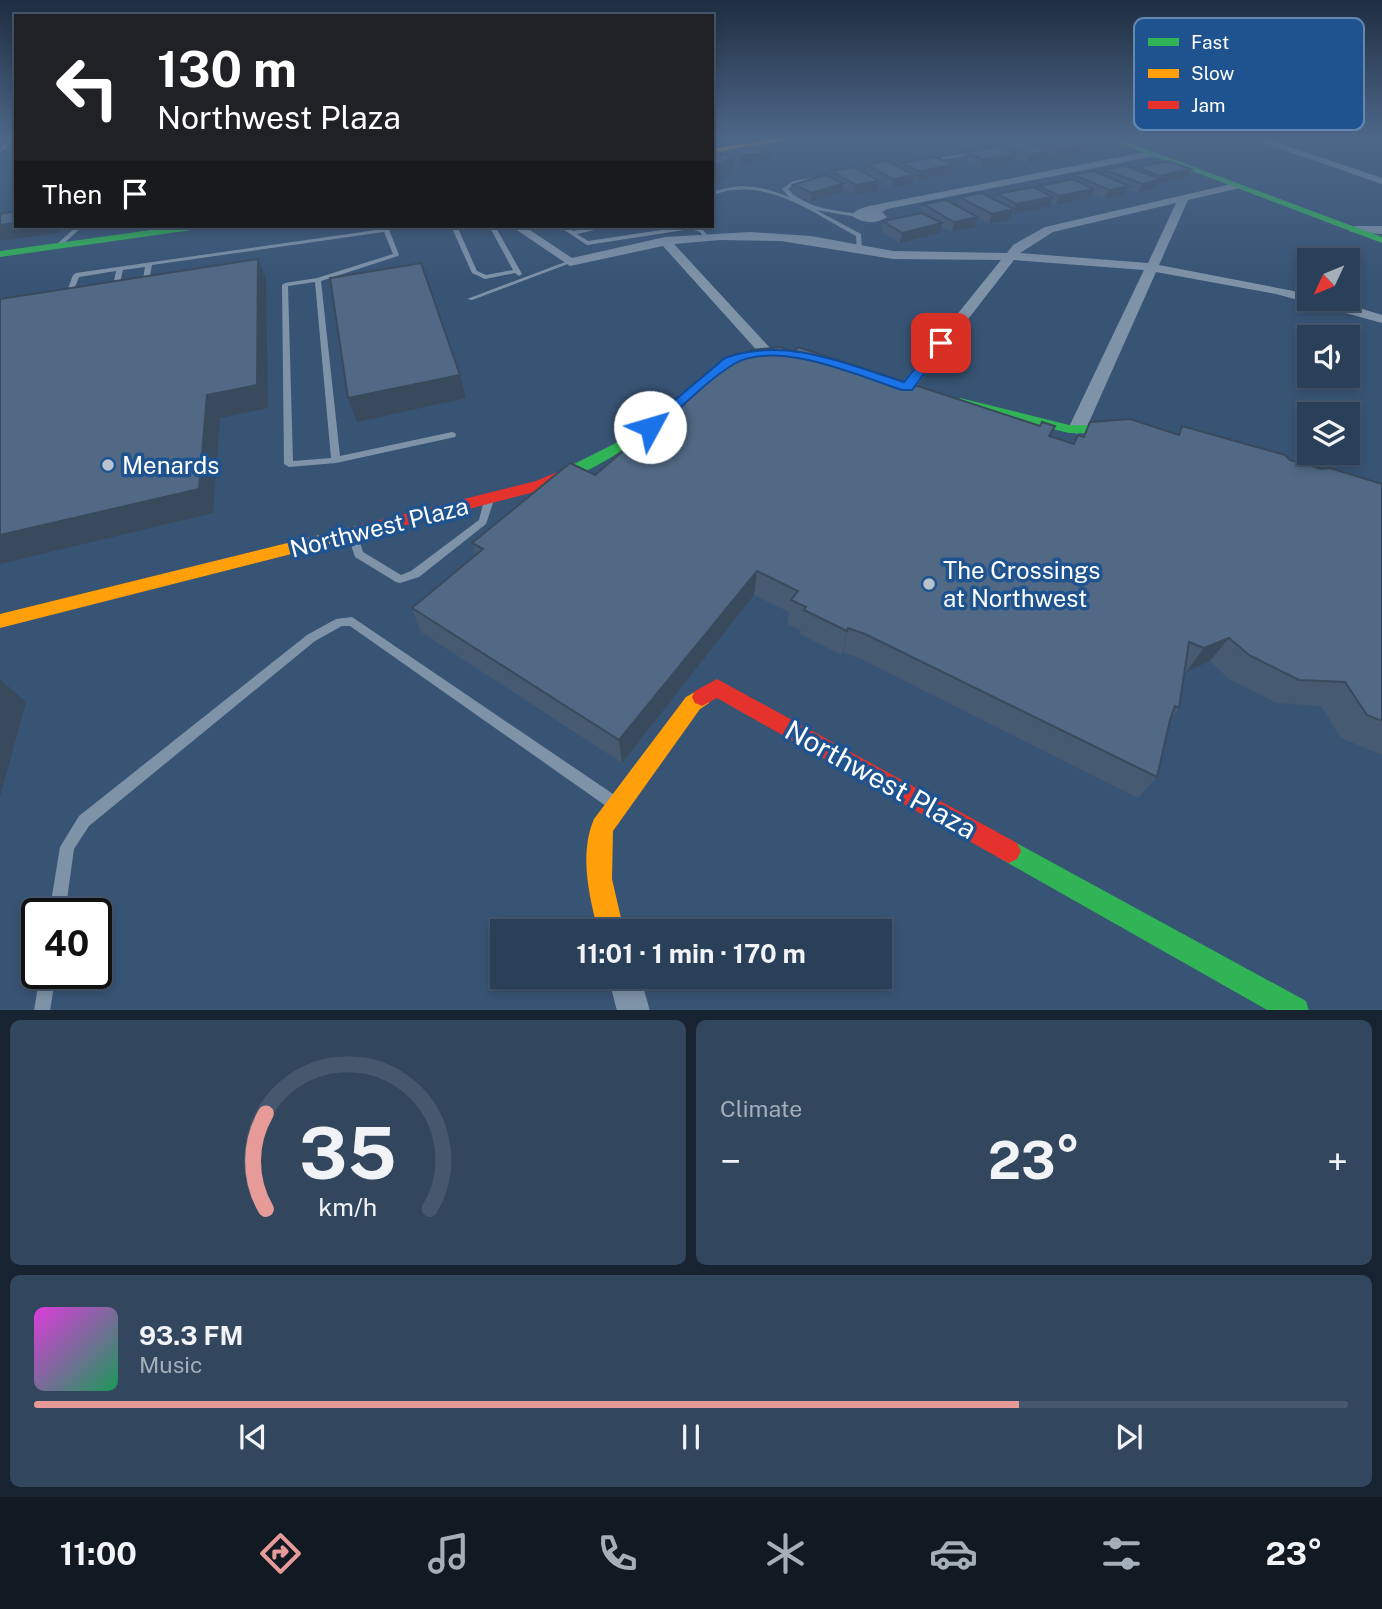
<!DOCTYPE html>
<meta charset="utf-8">
<style>
body{margin:0;font-family:"Public Sans",sans-serif;background:#32465e;color:#f1f3f6;height:100vh;display:flex;flex-direction:column;font-size:26px;white-space:nowrap}
*{box-sizing:border-box;margin:0}
p{font-size:23px;color:#a5afba}
.icon{flex:none;width:38px;height:38px;fill:none;stroke:currentColor;stroke-width:2;stroke-linecap:round;stroke-linejoin:round}
.map{position:relative;height:1010px;overflow:hidden}
.details{display:flex;flex-direction:column;gap:10px;padding:10px;background:#172330;flex:1}
.details>*{flex:none}
.guide{position:absolute;left:14px;top:14px;width:700px;height:214px;border-radius:0px;box-shadow:0 4px 10px #0003,0 0 0 2px #46586e;background:#202124;color:#fff;overflow:hidden}
.needle{width:46px;rotate:226deg}
.controls{position:absolute;left:1297px;top:248px;display:grid;gap:14px}
.controls a{display:grid;place-items:center;width:63px;height:63px;border-radius:0px;background:#2a3f58;box-shadow:0 4px 10px #0003,0 0 0 2px #46586e;font-size:35px}
.speed{position:absolute;left:21px;top:898px;display:flex;gap:14px;font-size:35px;font-weight:700;text-align:center}
.speed>*{display:grid;place-content:center;width:91px;height:91px;border-radius:50%;background:#2a3f58;box-shadow:0 4px 10px #0003,0 0 0 2px #46586e;line-height:1}
.speed .limit{border:4px solid #111;border-radius:10px;background:#fff;color:#111}
.pin{position:absolute;display:grid;place-items:center;width:60px;height:60px;color:#fff;margin:-30px;border-radius:14px;box-shadow:0 4px 10px #0006}
.me{position:absolute;width:77px;margin:-38px;rotate:51deg;stroke-linejoin:round;filter:drop-shadow(0 0 5px #0008)}
.turn{display:flex;align-items:center;gap:24px;height:147px;padding:0 28px;font-size:32px}
.turn .icon{width:91px;height:91px;stroke-width:2.5}
.turn b{display:block;font-size:49px;line-height:60px}
.then{display:flex;align-items:center;height:66px;padding:0 28px;background:#0003;gap:14px;font-size:26px}
.big{font-size:52px;font-weight:700;line-height:1.1}
.details .tile{flex:1;display:flex;flex-direction:column;justify-content:center;gap:10px;min-width:0;padding:0 24px;border-radius:10px;background:#32465e}
.details .dial{align-items:center;gap:0}
.dial svg{height:182px;overflow:visible;fill:none;stroke:#46586e;stroke-width:7;stroke-linecap:round;text-anchor:middle}
.dial text{fill:#f1f3f6;stroke:none}
.song{display:flex;align-items:center;gap:21px}
.cover{width:84px;height:84px;border-radius:10px;background:linear-gradient(135deg,hsl(300 70% 55%),hsl(150 70% 35%))}
.played{height:7px;border-radius:4px;background:linear-gradient(90deg,#e69b98 75%,#46586e 75%)}
.keys{display:flex;justify-content:space-around;direction:ltr}
.heat{display:flex;justify-content:space-between;align-items:center;font-size:38px;direction:ltr}
.details .tiles{flex:1;display:grid;gap:10px;grid-template-columns:1fr 1fr}
.tile:last-child{grid-column:span 2}
.trip{position:absolute;left:490px;top:919px;width:402px;height:70px;border-radius:0px;background:#2a3f58;box-shadow:0 4px 10px #0003,0 0 0 2px #46586e;font-weight:700;line-height:70px;text-align:center}
.tabs{display:flex;height:112px;justify-content:space-around;align-items:center;background:#111923;color:#a5afba}
.tabs .icon{width:49px;height:49px}
.tabs .active{color:#e69b98}
.tabs b{font-size:32px;color:#f1f3f6}
.map>svg:first-child{display:block}
</style>
<div class="map">
<svg width="1382" height="1011" viewBox="0 0 1382 1011">
<rect width="100%" height="100%" fill="#385475"/>
<g fill="none" stroke-linecap="round" stroke-linejoin="round">
<path fill="#7f93a8" fill-rule="evenodd" d="M11,139L16,140L0,152V149Z
M978,152L980,154L927,161L925,160Z
M819,177L822,179L821,180L796,183L788,189C807,209 834,210 859,214V216L857,217L816,210L861,234L862,251L857,250L856,236C819,216 778,185 733,190C726,190 719,193 712,196V192C743,182 760,186 789,197L782,189L793,181Z
M77,226H83L60,247H56V245Z
M383,226L388,227L399,255L398,256L321,281L340,456L452,432L455,433L456,435L455,437L336,463L289,467L284,464L282,285L285,283L317,278L393,254L384,232L152,265L148,286L145,288L142,286L145,267L123,270L118,291L115,293L112,291L116,271L79,277L71,297L68,299L65,297L73,275L76,273L383,229ZM315,282L331,458L293,461L288,286Z
M451,226H457L477,271L486,275L513,270L489,226H495L522,274L519,276L515,273L485,279L472,273Z
M558,226H565L573,231L602,226H613L577,234L588,241L688,226C698,226 704,229 709,237L704,238L700,232L691,229L587,245Z
M568,261L573,262L472,300L467,299Z
M489,497L494,500L486,524L419,577L400,583L396,582L355,557L347,533L352,529L357,533L363,552L401,575L411,571L479,520L484,500Z
M352,617L616,796L618,801L616,806L611,808L606,806L350,626H342L315,641L89,826L74,849L65,914H49L60,847L79,816L307,635L336,619Z
M40,973H56L50,1011H34Z"/>
<path fill="#7f93a8" fill-rule="evenodd" d="M1252,139H1266L1382,178V184Z
M1151,151L1154,156L887,209L882,212L887,217C876,225 861,223 851,215C860,206 872,206 884,203Z
M1236,183L1240,184V188L1188,200L1159,265L1309,294V299H1330L1382,315V323L1276,294L1156,272L1086,429L1077,434L1068,429L1144,270L1014,260L913,390L907,392L899,387L901,384L1001,260L893,259L781,241L720,240L674,244L771,349L774,352L766,357L761,355L663,246L570,266L511,226H524L572,258L665,237L750,232L811,236L893,251L1007,253L1013,245L1045,227ZM1176,203L1148,263L1020,253L1053,232Z
M1355,226H1382V234L1351,232L1349,230Z
M608,976H640L650,1011H617Z"/>
<path fill="#30b455" fill-rule="evenodd" d="M1108,139H1119L1382,237V243Z
M180,226H204L199,229L0,257V251Z
M689,391L696,395L694,398C671,415 587,483 562,476L559,473L562,470L614,444Z
M960,398L1069,425L1121,426L1128,430L1121,434L1069,433L955,405L953,402Z
M1009,839L1306,1001L1309,1011H1269L1001,859L997,851L1001,843Z"/>
<path fill="#ff9f0a" fill-rule="evenodd" d="M773,139H794L712,153V149Z
M356,526L364,532L362,536L0,628V614Z
M702,688L709,691L712,697L709,703L700,709L613,831L612,879L624,931H598C589,895 579,854 594,819L686,697Z"/>
<path fill="#e5322d" fill-rule="evenodd" d="M567,468L575,473L572,476L546,489L356,538L348,532L356,526L536,481Z
M717,679L1017,843L1021,851L1017,859L1009,863L1001,859L717,698L702,706L695,703L692,697L695,691Z"/>
</g>
<path fill="#465a72" d="M853,139H875L865,142L871,145L870,149L860,151L854,147V143L859,142Z
M1029,139H1106L1104,146L1076,152L1075,155L1056,158L1047,155L1045,160L1026,164L1015,158L1013,163L981,169L964,161L966,152L999,147L1000,142L1028,143Z
M1143,139H1176L1175,141L1154,146L1142,141Z
M732,150L771,153L770,162L741,164L734,160L733,175L712,184V151L732,157Z
M902,163L953,165L951,174L917,180L914,179L913,184L891,188L879,181L877,191L855,195L843,187L842,192L811,202L792,194L793,185L831,178L832,171L866,174L867,165L901,168Z
M1138,167L1187,178L1158,184L1156,188L1138,193L1128,189L1125,195L1105,199L1092,194L1091,198L1056,205L1051,203L1050,206L1013,213L1011,219L989,224L978,218L975,227L952,232L941,226L940,233L900,243L882,231L883,221L921,213L923,204L957,206L959,197L995,200L997,194L1037,190L1039,186L1073,180L1074,175H1103L1105,170H1136Z
M744,357L1040,426H1055L1050,436L1074,444L1083,436L1178,434L1182,426L1322,469L1382,484V755L1341,738L1321,706L1277,703L1229,679L1210,661L1186,672L1184,671L1179,708L1171,718L1157,777L1138,798L859,658L843,652L842,655L800,634L801,631L787,624L789,612L754,595L622,763L421,632L412,608L475,555L472,543L595,475Z"/>
<path fill="#394a5c" d="M0,139H6L0,147Z
M712,139H727V140L712,142Z
M860,139H875L860,143Z
M1098,139H1106L1104,146L1076,152L1075,155L1056,158L1059,150L1077,146L1078,143Z
M1157,139H1176L1175,141L1154,146Z
M871,145L870,149L860,151L861,146Z
M1048,152L1045,160L1026,164L1029,155Z
M771,153L770,162L741,164V155Z
M1016,154L1013,163L981,169L983,160Z
M734,157L733,175L712,184V167Z
M953,165L951,174L917,180L918,171Z
M1191,169L1187,178L1158,184L1156,188L1138,193L1142,184L1158,180L1159,176Z
M915,175L913,184L891,188L893,179Z
M879,181L877,191L855,195L856,185Z
M844,183L842,192L811,202L812,193Z
M1129,186L1125,195L1105,199L1109,190Z
M1094,189L1091,198L1056,205L1059,196Z
M1053,197L1050,206L1014,214L1016,204Z
M1014,209L1011,219L989,224L992,214Z
M978,217L975,227L952,232L954,222Z
M16,223V226H65L57,233L0,241V225Z
M942,223L940,233L900,243L902,233Z
M360,226H393L361,230Z
M258,259L266,279L268,408L220,418L213,513L0,564V535L207,395Z
M460,375L466,398L357,422L348,398Z
M757,571L754,595L622,763L619,740Z
M848,628L843,652L842,655L847,631Z
M1229,638L1210,661L1186,672L1204,648Z
M0,679L26,702L0,797Z"/>
<path fill="#516984" stroke="#394a5c" stroke-width="2" d="M1020,139L1048,152L1029,155L1000,142Z
M1034,139H1061L1078,146L1059,150Z
M1068,139H1098L1078,143Z
M864,141L871,145L861,146L854,143Z
M999,146L1016,154L983,160L966,152Z
M749,147L771,153L741,155L732,150Z
M712,151L734,157L712,167Z
M936,157L953,165L918,171L902,163Z
M888,161L915,175L893,179L867,165Z
M1168,161L1191,169L1159,176L1138,167Z
M1124,165L1160,179L1142,184L1105,170Z
M854,167L879,181L856,185L832,171Z
M1094,171L1129,186L1109,190L1074,175Z
M825,175L844,183L812,193L793,185Z
M1073,179L1094,189L1059,196L1039,186Z
M1033,187L1053,197L1016,204L997,194Z
M981,193L1014,209L992,214L959,197Z
M946,200L978,217L954,222L923,204Z
M16,211V223L0,225V214Z
M922,213L942,223L902,233L883,221Z
M258,259L257,385L207,395L199,489L0,535V299Z
M421,263L460,375L348,398L330,278Z
M781,347L794,352L798,347L1040,426L1042,422L1055,426L1049,436L1074,444L1078,435L1084,437L1090,422L1130,419L1179,435L1182,426L1285,455L1290,460L1322,469L1330,468L1382,484V721L1367,715L1345,682L1299,680L1249,655L1229,638L1204,648L1189,642L1179,708L1175,706L1170,720L1157,777L865,634L848,628L847,631L804,610L806,607L791,600L798,591L757,571L619,740L412,608L483,549L472,543L570,463L595,475L735,354L744,357L751,350Z"/>
<linearGradient id="sky" x2="0" y2="1"><stop stop-color="#1f2e40"/><stop offset="0.49" stop-color="#4d6789"/><stop offset="1" stop-color="#4d6789" stop-opacity="0"/></linearGradient>
<rect width="1382" height="281" fill="url(#sky)"/>
<path fill="#1a73e8" stroke="#114b97" stroke-width="2" d="M941,340L947,343L912,390H902C859,376 777,339 734,364C706,381 680,409 655,430L643,427L725,358C786,336 845,364 904,382L937,341Z"/>
<g fill="#b9c3cf" stroke="#1e538f" stroke-width="2.5">
<circle cx="108" cy="465" r="7"/>
<circle cx="929" cy="584" r="7"/>
</g>
<g text-anchor="middle" dominant-baseline="central" stroke-width="7" stroke-linejoin="round" paint-order="stroke">
<g font-size="24" fill="#fff" stroke="#1e538f" text-anchor="start">
<text x="122" y="465">Menards</text>
<text x="943" y="570">The Crossings<tspan x="943" dy="28">at Northwest</tspan></text>
</g>
<g font-size="24" fill="#fff" stroke="#1e538f">
<text transform="translate(379 527) rotate(-14)">Northwest Plaza</text>
</g>
<g font-size="28" fill="#fff" stroke="#1e538f">
<text transform="translate(881 779) rotate(29)">Northwest Plaza</text>
</g>
</g>
<rect x="1134" y="18" width="230" height="112" rx="10" fill="#1e538f" stroke="#6287b1" stroke-width="2"/>
<rect x="1148" y="38" width="31" height="8" fill="#30b455"/>
<rect x="1148" y="69" width="31" height="9" fill="#ff9f0a"/>
<rect x="1148" y="101" width="31" height="8" fill="#e5322d"/>
<g font-size="19" fill="#fff">
<text x="1191" y="49">Fast</text>
<text x="1191" y="80">Slow</text>
<text x="1191" y="112">Jam</text>
</g>
</svg>
<div class="controls">
<a><svg class="needle" viewBox="-14 -14 28 28"><path d="M0-13l5 13h-10z" fill="#e53935"/><path d="M0 13l5-13h-10z" fill="#a5afba"/></svg></a>
<a><svg class="icon" aria-label="sound" viewBox="0 0 24 24"><path d="M4 9h4l5-4v14l-5-4H4zM17 9q2 3 0 6"/></svg></a>
<a><svg class="icon" aria-label="layers" viewBox="0 0 24 24"><path d="M12 4l9 5-9 5-9-5zM3 14l9 5 9-5"/></svg></a>
</div>
<div class="speed"><div class="limit">40</div></div>
<div class="pin" style="left:941px;top:343px;background:#d93025"><svg class="icon" aria-label="arrive" viewBox="0 0 24 24"><path d="M6 21V4h12l-3 4 3 4H6"/></svg></div>
<svg class="me" style="left:650px;top:427px" viewBox="-20 -20 40 40"><circle r="19" fill="#fff"/><path d="M0-13L10 11 0 6-10 11z" fill="#1a73e8"/></svg>
<div class="trip">11:01 · 1 min · 170 m</div>
<div class="guide">
<div class="turn"><svg class="icon" aria-label="left" viewBox="0 0 24 24"><path d="M17 20v-9H6M10 6l-5 5 5 5"/></svg><div><b>130 m</b>Northwest Plaza</div></div>
<div class="then">Then<svg class="icon" aria-label="arrive" viewBox="0 0 24 24"><path d="M6 21V4h12l-3 4 3 4H6"/></svg></div>
</div>
</div>
<section class="details">
<div class="tiles">
<div class="tile dial"><svg viewBox="0 0 100 80">
<path d="M14 69A42 42 0 1 1 86 69"/>
<path d="M14 69A42 42 0 0 1 14 27" stroke="#e69b98"/>
<text x="50" y="56" font-size="32" font-weight="700">35</text>
<text x="50" y="72" font-size="11">km/h</text>
</svg></div>
<div class="tile"><p>Climate</p>
<div class="heat"><a>−</a><b class="big">23°</b><a>+</a></div>
</div>
<div class="tile">
<div class="song"><i class="cover"></i><div><b>93.3 FM</b><p>Music</p></div></div>
<div class="played"></div>
<div class="keys"><svg class="icon" aria-label="previous" viewBox="0 0 24 24"><path d="M18 5L8 12l10 7zM5 5v14"/></svg><svg class="icon" aria-label="pause" viewBox="0 0 24 24"><path d="M8 5v14M16 5v14"/></svg><svg class="icon" aria-label="next" viewBox="0 0 24 24"><path d="M6 5l10 7-10 7zM19 5v14"/></svg></div>
</div>
</div>
</section>
<nav class="tabs">
<b>11:00</b>
<svg class="icon active" aria-label="directions" viewBox="0 0 24 24"><path d="M12 3l9 9-9 9-9-9zM9 14v-3h6M13 9l2 2-2 2"/></svg>
<svg class="icon" aria-label="music" viewBox="0 0 24 24"><path d="M9 18V5l10-2v13"/><circle cx="6" cy="18" r="3"/><circle cx="16" cy="16" r="3"/></svg>
<svg class="icon" aria-label="phone" viewBox="0 0 24 24"><path d="M5 4h4l2 5-3 2q2 4 5 5l2-3 5 2v4C11 20 4 13 5 4z"/></svg>
<svg class="icon" aria-label="climate" viewBox="0 0 24 24"><path d="M12 3v18M4 7l16 10M4 17L20 7"/></svg>
<svg class="icon" aria-label="car" viewBox="0 0 24 24"><path d="M5 17H2v-5l4-1 3-4h7l3 4 3 1v5h-3M9 17h6M6 11h13"/><circle cx="7" cy="17" r="2"/><circle cx="17" cy="17" r="2"/></svg>
<svg class="icon" aria-label="filters" viewBox="0 0 24 24"><path d="M4 7h16M4 17h16"/><circle cx="9" cy="7" r="2"/><circle cx="15" cy="17" r="2"/></svg>
<b>23°</b>
</nav>
